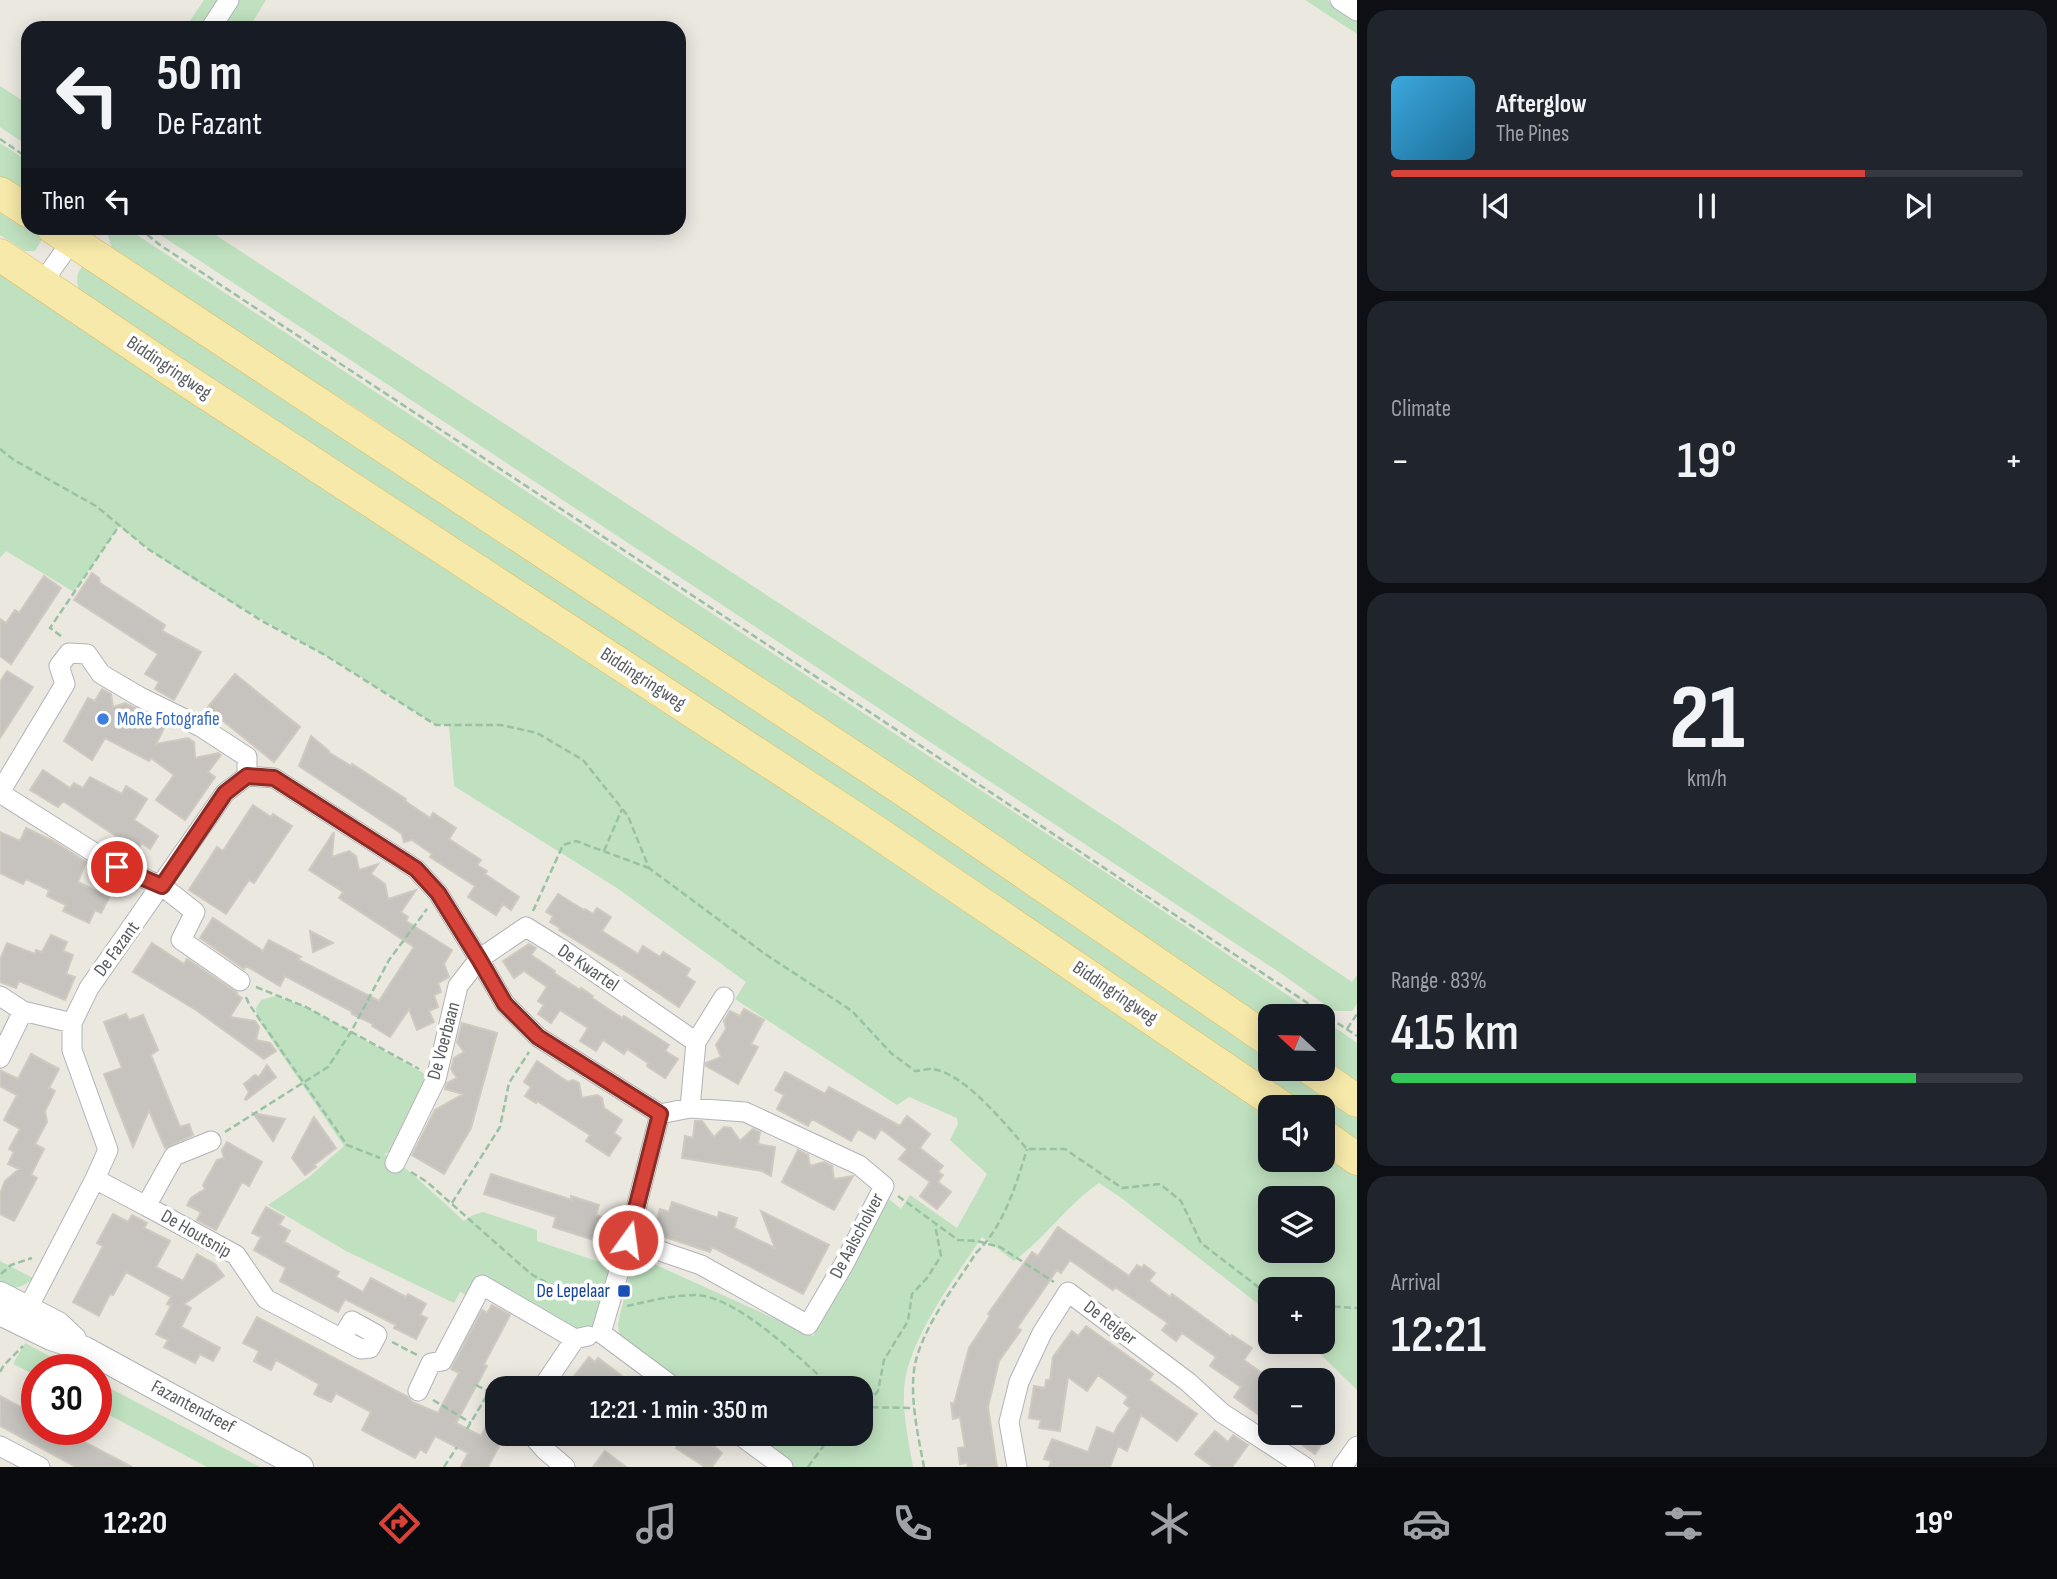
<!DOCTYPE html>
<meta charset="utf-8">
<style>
body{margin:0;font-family:"Sofia Sans Condensed",sans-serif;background:#20242c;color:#f1f3f6;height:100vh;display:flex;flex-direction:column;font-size:26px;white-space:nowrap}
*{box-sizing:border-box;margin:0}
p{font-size:23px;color:#9ea1a6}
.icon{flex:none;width:38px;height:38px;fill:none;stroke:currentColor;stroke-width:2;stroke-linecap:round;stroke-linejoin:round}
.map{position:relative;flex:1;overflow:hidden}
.side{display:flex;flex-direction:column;gap:10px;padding:10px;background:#0d0f14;width:700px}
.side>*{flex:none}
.guide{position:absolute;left:21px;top:21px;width:665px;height:214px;border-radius:21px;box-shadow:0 4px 18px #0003;background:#171b24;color:#f1f3f6;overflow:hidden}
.needle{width:46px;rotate:292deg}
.tools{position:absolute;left:1258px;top:1004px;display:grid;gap:14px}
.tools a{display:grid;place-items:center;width:77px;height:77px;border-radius:14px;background:#171b24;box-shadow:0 4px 18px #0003;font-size:35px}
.speed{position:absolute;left:21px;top:1354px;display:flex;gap:14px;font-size:35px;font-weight:700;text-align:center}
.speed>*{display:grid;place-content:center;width:91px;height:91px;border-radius:50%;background:#171b24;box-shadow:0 4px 18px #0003;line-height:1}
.speed .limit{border:10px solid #d22;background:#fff;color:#111}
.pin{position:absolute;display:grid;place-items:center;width:60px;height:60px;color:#fff;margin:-30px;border:4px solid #fff;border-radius:50%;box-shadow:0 2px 7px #0007}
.me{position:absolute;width:77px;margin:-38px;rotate:14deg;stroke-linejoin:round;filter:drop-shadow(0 0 5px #0008)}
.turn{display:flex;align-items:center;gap:24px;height:147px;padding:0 21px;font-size:32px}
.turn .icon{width:91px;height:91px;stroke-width:2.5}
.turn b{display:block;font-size:49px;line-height:60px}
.then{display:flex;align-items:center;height:66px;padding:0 21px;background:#0003;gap:14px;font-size:26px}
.big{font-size:52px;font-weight:600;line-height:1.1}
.side .tile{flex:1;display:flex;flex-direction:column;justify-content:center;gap:10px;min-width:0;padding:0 24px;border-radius:21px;background:#20242c}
.side .dial{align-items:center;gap:0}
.dial b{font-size:91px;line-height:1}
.song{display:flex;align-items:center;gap:21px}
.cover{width:84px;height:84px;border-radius:10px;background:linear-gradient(135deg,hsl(200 70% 55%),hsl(200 70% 35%))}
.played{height:7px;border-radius:4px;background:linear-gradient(90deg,#d84339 75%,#363941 75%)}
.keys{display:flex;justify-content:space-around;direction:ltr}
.heat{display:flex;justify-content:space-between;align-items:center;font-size:38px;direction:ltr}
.charge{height:10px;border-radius:5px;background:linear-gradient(90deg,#34c759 83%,#363941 0)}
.trip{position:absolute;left:485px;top:1376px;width:388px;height:70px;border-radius:21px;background:#171b24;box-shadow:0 4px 18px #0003;font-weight:600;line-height:70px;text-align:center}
.tab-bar{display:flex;height:112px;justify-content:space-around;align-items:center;background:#090b0e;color:#9ea1a6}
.tab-bar .icon{width:49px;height:49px}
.tab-bar .selected{color:#d84339}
.tab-bar b{font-size:32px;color:#f1f3f6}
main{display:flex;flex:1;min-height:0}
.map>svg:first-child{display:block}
</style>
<main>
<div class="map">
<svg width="1357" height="1467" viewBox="0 0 1357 1467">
<rect width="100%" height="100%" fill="#ebe8e0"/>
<path fill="#bfe1bf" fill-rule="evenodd" d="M204,0H223L204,28H185Z
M239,0H266L249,28H220Z
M1305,0H1327L1357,20V34Z
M0,86L28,104V146L0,127Z
M0,143L28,161V201L0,183Z
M0,206L28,225V228H31L44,236L35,251H25L0,235Z
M107,228H130L137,235L1111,876L1320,1017H1270V1028L417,455L389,430L347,402L125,264C114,255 108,242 107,228Z
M150,228H205L1120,826L1352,982L1357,975V1004L1352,1011H1334L1279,972Z
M0,263L1270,1108V1160H1323V1144L1357,1169V1390L1308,1342H1323V1290H1270V1313L1120,1197L1099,1183C1067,1205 1045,1238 1014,1261L982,1237C955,1277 917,1328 906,1375C900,1404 908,1438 913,1467H792L751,1433H861V1388H687L629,1343L619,1334L618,1324L634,1255L813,1336L855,1266L857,1245L885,1196L901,1209L910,1195L957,1228L987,1174L950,1140L958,1124L957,1118L909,1097L897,1105L735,999L746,982L617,888L454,786L449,725H436C398,701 361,676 323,654C253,614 181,577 119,526L74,592L6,551L0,558ZM1270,1199H1323V1251H1270Z
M87,263L1270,1052V1069H1296L1357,1112V1142L1323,1118V1108H1308L1084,955L80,292C75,281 76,270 87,263Z
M275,996L306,1007L425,1074L421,1095L395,1150L384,1154L409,1171L464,1221L473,1215L483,1212L537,1230V1241L612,1266L597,1327L576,1337L568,1325L479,1274L468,1296L460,1292L454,1303L346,1251L268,1205L309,1177L344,1146L257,1018L256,1008L261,1000Z
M1323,1019L1357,1043V1089L1323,1064Z
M0,1261L33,1278C23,1289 14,1288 0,1286Z
M25,1343L76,1370H37V1376L13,1364Z
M96,1381L260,1467H207L96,1408Z"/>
<path fill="#c6c3be" stroke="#cfcac0" stroke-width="2" d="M92,573L99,578L100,583L165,625L162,631L201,652L174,700L155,689L159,682L145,674L158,654L74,600Z
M44,576L61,588L11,664L0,656V619L6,623L15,610L19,613Z
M7,671L33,687L0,738V682Z
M235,674L300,727L274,762L207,708Z
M102,689L111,694L113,707L125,703L135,708L139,720L149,715L166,724L156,744L188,738L194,742L195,758L218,753L221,755L208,772L215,777L185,820L156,800L174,775L151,758L149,761L105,738L92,760L64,741L88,698L95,701Z
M311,736L329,751L328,752L351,766L352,764L406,799L405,801L430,818L433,813L456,828L449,839L481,860L477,865L487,871L485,874L519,897L511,910L503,904L496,915L468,897L475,886L430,857L432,854L412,840L404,842L402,834L299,766Z
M43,770L70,788L74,783L83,788L90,777L122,794L126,786L147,799L134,820L158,836L150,849L142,843L137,850L63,801L58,807L30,790Z
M253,805L271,817L273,814L292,826L254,883L249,880L226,914L189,890L217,847L223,851Z
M26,828L53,841L86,862L78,882L109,898L101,913L95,910L89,923L63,911L66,905L47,896L49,890L26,879L23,884L0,873V832L20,841Z
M334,832L332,857L349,851L356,856L359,870L378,864L371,874L385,884L388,899L416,890L401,912L408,917L406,921L452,950L444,964L449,977L438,983L441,992L434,995L438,1007L429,1011L434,1022L417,1030L409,1009L390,1037L372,1026L373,1024L352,1014L351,1011L285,976L280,986L246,966L244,969L200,938L213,918L263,951L269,940L301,957L297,959L379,1001L414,947L339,898L343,892L309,870Z
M558,894L584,910L585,909L593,914L597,908L611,917L602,931L638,954L643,946L660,957L663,952L690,969L686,976L695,982L679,1007L624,970L559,930L560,928L550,922L553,916L546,912Z
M310,931L333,943L313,952Z
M51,935L67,942L63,951L73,955L66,974L75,977L65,1000L19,981L16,988L0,982V960L7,943L35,954L36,950L42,952Z
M152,943L184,964L187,959L237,993L236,994L242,998L230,1017L255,1021L259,1027L256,1040L270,1043L276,1051L264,1059L196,1010L133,972Z
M529,944L536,948L531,955L555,971L554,973L580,990L581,988L593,996L592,998L622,1018L624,1016L669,1045L665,1051L678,1059L665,1078L647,1066L648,1063L627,1049L624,1054L603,1040L596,1051L580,1041L588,1028L560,1010L551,1023L538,1014L544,1005L538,1001L547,987L524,971L514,978L503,961Z
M744,1009L764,1020L751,1044L758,1047L738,1084L706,1066V1063L721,1057L716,1045L726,1029L724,1021L730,1011L740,1016Z
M126,1014L129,1020L143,1015L158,1050L151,1055L180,1127L189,1124L193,1135L165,1148L149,1110L133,1147L104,1074L122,1068L104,1022Z
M462,1023L497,1033L471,1128L444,1174L412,1155L435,1110L463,1094L445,1089L447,1083L457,1078L451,1069L454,1058L464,1052L457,1042Z
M31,1054L59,1069L49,1088L55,1091L45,1111L47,1122L35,1144L44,1149L31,1175L37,1178L14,1221L0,1214V1194L5,1181L19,1169L8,1164L14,1152L9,1149L20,1129L4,1120L17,1095L0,1086V1070L18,1079Z
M537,1061L568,1082L573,1080L579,1083L582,1098L597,1095L602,1098L604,1108L622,1120L614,1133L621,1138L609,1156L586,1141L590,1135L537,1101L536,1103L525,1096L531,1087L524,1082Z
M267,1065L276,1077L246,1100L245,1099L249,1092L244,1084L255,1075L259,1077Z
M785,1072L825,1094L829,1087L900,1126L907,1116L930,1134L920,1148L943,1166L938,1172L943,1175L938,1182L951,1192L937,1209L920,1196L930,1182L899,1159L907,1149L881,1129L875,1139L858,1129L851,1141L812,1119L808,1126L777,1109L784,1095L775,1090Z
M253,1113L285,1119L273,1141Z
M314,1117L336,1148L314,1165L316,1167L305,1175L292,1158Z
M695,1121H702L714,1137L724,1127L731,1128L740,1141L753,1129L760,1132L758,1144L775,1147L771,1176L762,1171L682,1158L685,1136L693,1138Z
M227,1142L262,1162L249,1186L242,1182L216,1230L197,1220L201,1212L187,1205L191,1198L205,1189L203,1185L217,1160L224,1158L222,1150Z
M798,1150L808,1155L810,1166L824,1162L832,1166L834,1179L853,1176L834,1210L782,1182Z
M491,1174L572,1200L571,1196L599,1205L596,1215L604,1218L597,1241L553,1227L556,1217L484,1194Z
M672,1202L718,1218L719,1212L737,1218L734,1228L775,1248L761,1211L829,1245L803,1294L712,1247L710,1252L653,1233L660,1209L669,1212Z
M266,1207L284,1217L279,1225L290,1231L284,1242L339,1272L336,1277L363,1292L371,1278L406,1297L408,1294L426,1304L420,1315L427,1318L416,1339L394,1328L396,1325L345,1299L338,1312L280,1281L286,1268L254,1250L261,1237L252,1233Z
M113,1214L128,1222L132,1215L147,1223L144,1228L170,1241L156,1267L183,1281L197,1254L215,1264L224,1276L184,1304L191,1308L181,1327L220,1348L213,1361L200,1354L195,1363L164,1347L168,1340L156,1334L171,1306L167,1304L171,1297L126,1272L113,1295L110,1294L99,1316L73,1302L103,1246L97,1243Z
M1058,1227L1129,1276L1137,1265L1142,1268L1144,1265L1155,1273L1149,1281L1170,1297L1172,1294L1231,1337L1232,1335L1252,1348L1244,1360L1270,1379V1423L1234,1397L1241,1387L1210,1366L1216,1357L1182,1333L1176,1341L1162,1330L1168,1323L1115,1287L1113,1290L1070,1260L1061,1273L1057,1270L1017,1328L1021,1330L999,1361L988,1407L997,1467H968L967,1463L960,1464L958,1448L965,1447L960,1417L953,1419L951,1403L954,1404L969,1348L990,1316L988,1314L1032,1252L1038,1256Z
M492,1305L510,1315L484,1364L487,1366L456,1423L481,1436L497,1406V1433H506L488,1467H461L468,1453L435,1436L426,1453L420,1449L415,1458L362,1430L371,1412L336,1393L331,1402L314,1394L319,1384L276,1360L271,1370L254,1361L259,1351L243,1343L257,1317L408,1397L412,1402L438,1413L459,1373L451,1369L482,1310L487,1313Z
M1086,1326L1153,1374L1149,1380L1197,1414L1177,1441L1141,1415L1127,1451L1118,1446L1110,1467H1049L1051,1461L1044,1459L1052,1439L1088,1452L1097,1427L1114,1434L1117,1427L1130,1408L1124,1403L1128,1397L1098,1375L1087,1391L1068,1377L1060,1431L1039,1428L1041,1420L1029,1418L1034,1386L1045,1388L1046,1380H1050L1053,1357L1072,1331L1078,1336Z
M589,1357L595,1362L598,1358L622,1376L613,1388H565Z
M0,1396L37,1416V1430H43L62,1440L64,1437L73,1441L75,1437L132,1467H76L8,1430L0,1426Z
M1215,1431L1228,1442L1233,1435L1248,1445L1232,1467H1213L1195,1454Z
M687,1433H698L722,1453L712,1467H705L676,1448Z
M1304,1433H1329L1315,1454L1298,1442Z
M605,1451L626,1467H593Z"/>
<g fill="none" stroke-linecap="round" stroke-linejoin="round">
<g stroke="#b1b3b7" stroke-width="21">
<path id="minor" d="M1340,0L1357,11
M211,28L229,0
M42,283L81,228
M0,792L65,684L59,666L69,653L87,654L101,674L140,697L201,727L247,757V776
M0,793L117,867L162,886L195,912L181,940L240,981
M0,996L23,1011L72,1023
M696,1042L724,997
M0,1058L23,1011
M395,1163L436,1079L458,986L479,959L526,927L563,950L696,1042L690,1108
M95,1179L146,1206L174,1156L211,1141
M146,1206L236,1255L266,1299L361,1349L370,1348L377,1335L352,1321L342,1338
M628,1240L701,1265L808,1325L844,1264L884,1186L859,1165L745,1112L690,1108L660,1114
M25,1321L28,1308L95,1179L108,1150L72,1050V1023L89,988L225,793L247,776L274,778L416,869L438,893L479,959L505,1004L538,1037L660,1114L628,1240L601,1333L675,1388
M542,1388L575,1339L588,1336
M418,1391L431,1363L442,1361L482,1285L575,1339
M530,1433L545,1450L565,1467
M737,1433L783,1467
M0,1446L40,1467
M1017,1467L1009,1422L1019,1382L1042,1333L1068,1292L1188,1382L1222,1413L1305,1467
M1342,1467L1357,1446"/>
</g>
<g stroke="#b1b3b7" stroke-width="26">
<path id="tertiary" d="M0,1294L58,1324L74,1339
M0,1313L51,1338L85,1349L301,1467"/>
</g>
<g stroke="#e3bc61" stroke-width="33">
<path id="primary" d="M0,193L28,211
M53,228L905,791L1270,1041
M0,255L169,369L869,827L1283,1108
M1311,1069L1357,1101
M1323,1135L1357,1159"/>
</g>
<path stroke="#99c1a3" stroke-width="2.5" stroke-dasharray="7 3.5" stroke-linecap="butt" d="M0,139L28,158
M139,228L160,245L909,738L1357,1036
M0,449L14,460L96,506L148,549L262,621L325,655L436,725H501L537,733L583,760L628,816L649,868L765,954L852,1011L891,1053L915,1071C920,1071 926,1069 931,1069C963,1071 1007,1126 1027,1149H1065L1122,1188L1160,1184L1181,1201L1201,1243L1270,1296
M61,636L50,628L119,526
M604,851L622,809
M533,911L563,845L576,841L649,868
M256,987L306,1007L419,1069
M246,997L249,1004L347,1145L380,1158
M1347,1029L1357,1014
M225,1132L328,1067L351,1032L389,960L427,909
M411,1172L427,1182L531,1274L549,1284L593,1298
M898,1196L958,1240L977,1241L1000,1247L1054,1282
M452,1203L500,1127L509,1083L529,1052
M1,1274L11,1265L32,1258
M541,1299L549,1284
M627,1306C649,1301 673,1295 696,1295C739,1297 801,1360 833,1388
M1323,1306L1357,1308
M392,1342L417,1355
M0,1372L4,1365L23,1346
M476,1385L497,1396
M433,1400L471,1423
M861,1407L914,1408
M861,1411L878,1391L884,1360L908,1321L912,1294L927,1278L941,1256L935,1225
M467,1429L489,1392
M444,1467L457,1447
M808,1467L833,1433
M924,1467C918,1435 909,1396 915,1364C924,1325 955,1286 976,1253C1004,1226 1016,1185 1027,1149"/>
<use href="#minor" stroke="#fff" stroke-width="19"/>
<use href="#tertiary" stroke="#fff" stroke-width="24"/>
<use href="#primary" stroke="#f7e9a9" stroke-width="32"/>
</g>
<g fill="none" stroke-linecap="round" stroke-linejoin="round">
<g stroke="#8c2c25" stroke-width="18">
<path id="route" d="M117,867L162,886L225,793L247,776L274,778L416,869L438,893L479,959L505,1004L538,1037L660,1114L628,1240"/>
</g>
<use href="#route" stroke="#d84339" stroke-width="12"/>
</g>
<circle fill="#3f7fe0" stroke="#fff" stroke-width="2.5" cx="103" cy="719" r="7"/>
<rect fill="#1a4fb4" stroke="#fff" stroke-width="2.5" x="617" y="1284" width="14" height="14" rx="3.5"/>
<g text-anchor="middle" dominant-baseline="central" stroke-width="7" stroke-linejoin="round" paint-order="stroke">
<g font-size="19" fill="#595c60" stroke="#fff">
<text transform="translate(169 368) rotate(34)">Biddingringweg</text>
<text transform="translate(643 679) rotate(33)">Biddingringweg</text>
<text transform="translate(117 949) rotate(-54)">De Fazant</text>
<text transform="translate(588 968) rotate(34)">De Kwartel</text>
<text transform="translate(1115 993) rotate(34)">Biddingringweg</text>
<text transform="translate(444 1041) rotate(-75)">De Voerbaan</text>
<text transform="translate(196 1234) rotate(30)">De Houtsnip</text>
<text transform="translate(857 1236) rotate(-62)">De Aalscholver</text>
<text transform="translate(1110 1323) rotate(37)">De Reiger</text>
<text transform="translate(193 1407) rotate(28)">Fazantendreef</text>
</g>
<g font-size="19" fill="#366cbe" stroke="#fff" text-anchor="start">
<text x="117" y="719">MoRe Fotografie</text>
</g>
<g font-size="19" fill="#164399" stroke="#fff" text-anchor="end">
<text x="610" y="1291">De Lepelaar</text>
</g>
</g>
</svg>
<div class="tools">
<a><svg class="needle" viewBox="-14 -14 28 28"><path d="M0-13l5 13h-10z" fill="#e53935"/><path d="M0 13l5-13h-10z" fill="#9ea1a6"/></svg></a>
<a><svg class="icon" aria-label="sound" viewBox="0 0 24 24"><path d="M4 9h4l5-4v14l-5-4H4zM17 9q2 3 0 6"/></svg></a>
<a><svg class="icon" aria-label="layers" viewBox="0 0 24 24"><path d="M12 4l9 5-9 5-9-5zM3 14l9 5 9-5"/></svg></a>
<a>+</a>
<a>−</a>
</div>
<div class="speed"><div class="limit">30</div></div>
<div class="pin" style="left:117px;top:867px;background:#d93025"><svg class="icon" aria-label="arrive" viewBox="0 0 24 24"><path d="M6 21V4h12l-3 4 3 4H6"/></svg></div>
<svg class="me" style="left:628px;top:1240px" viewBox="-20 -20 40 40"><circle r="17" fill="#d84339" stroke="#fff" stroke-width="3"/><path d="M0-11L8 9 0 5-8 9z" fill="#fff"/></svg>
<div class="trip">12:21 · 1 min · 350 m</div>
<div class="guide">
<div class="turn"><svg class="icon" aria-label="left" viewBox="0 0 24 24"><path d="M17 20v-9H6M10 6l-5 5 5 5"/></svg><div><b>50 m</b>De Fazant</div></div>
<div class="then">Then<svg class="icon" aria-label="left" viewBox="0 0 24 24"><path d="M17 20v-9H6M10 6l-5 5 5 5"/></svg></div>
</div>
</div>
<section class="side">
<div class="tile">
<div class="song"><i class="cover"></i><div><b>Afterglow</b><p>The Pines</p></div></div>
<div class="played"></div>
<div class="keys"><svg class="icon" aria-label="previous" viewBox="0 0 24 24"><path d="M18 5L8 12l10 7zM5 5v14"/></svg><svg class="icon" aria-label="pause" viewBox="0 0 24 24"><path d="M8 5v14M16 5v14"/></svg><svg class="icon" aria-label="next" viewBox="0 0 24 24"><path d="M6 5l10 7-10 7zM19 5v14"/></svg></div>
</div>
<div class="tile"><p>Climate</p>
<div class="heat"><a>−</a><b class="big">19°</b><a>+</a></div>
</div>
<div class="tile dial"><b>21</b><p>km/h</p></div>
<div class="tile"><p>Range · 83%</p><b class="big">415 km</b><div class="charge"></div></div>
<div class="tile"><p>Arrival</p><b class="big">12:21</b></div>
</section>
</main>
<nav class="tab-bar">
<b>12:20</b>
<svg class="icon selected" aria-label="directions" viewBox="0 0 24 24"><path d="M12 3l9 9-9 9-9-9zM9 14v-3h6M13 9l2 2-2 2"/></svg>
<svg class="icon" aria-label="music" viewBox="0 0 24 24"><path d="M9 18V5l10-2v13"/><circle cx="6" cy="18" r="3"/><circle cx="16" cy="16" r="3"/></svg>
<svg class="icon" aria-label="phone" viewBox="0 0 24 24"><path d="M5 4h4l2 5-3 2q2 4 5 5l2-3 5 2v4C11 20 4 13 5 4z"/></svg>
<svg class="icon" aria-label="climate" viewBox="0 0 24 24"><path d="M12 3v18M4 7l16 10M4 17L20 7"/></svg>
<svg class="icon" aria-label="car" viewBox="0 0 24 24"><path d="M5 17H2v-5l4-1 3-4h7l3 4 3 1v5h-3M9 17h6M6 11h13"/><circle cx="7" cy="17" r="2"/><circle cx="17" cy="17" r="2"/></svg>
<svg class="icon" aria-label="filters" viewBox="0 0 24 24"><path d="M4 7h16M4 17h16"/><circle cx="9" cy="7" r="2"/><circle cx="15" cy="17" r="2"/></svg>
<b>19°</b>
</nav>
